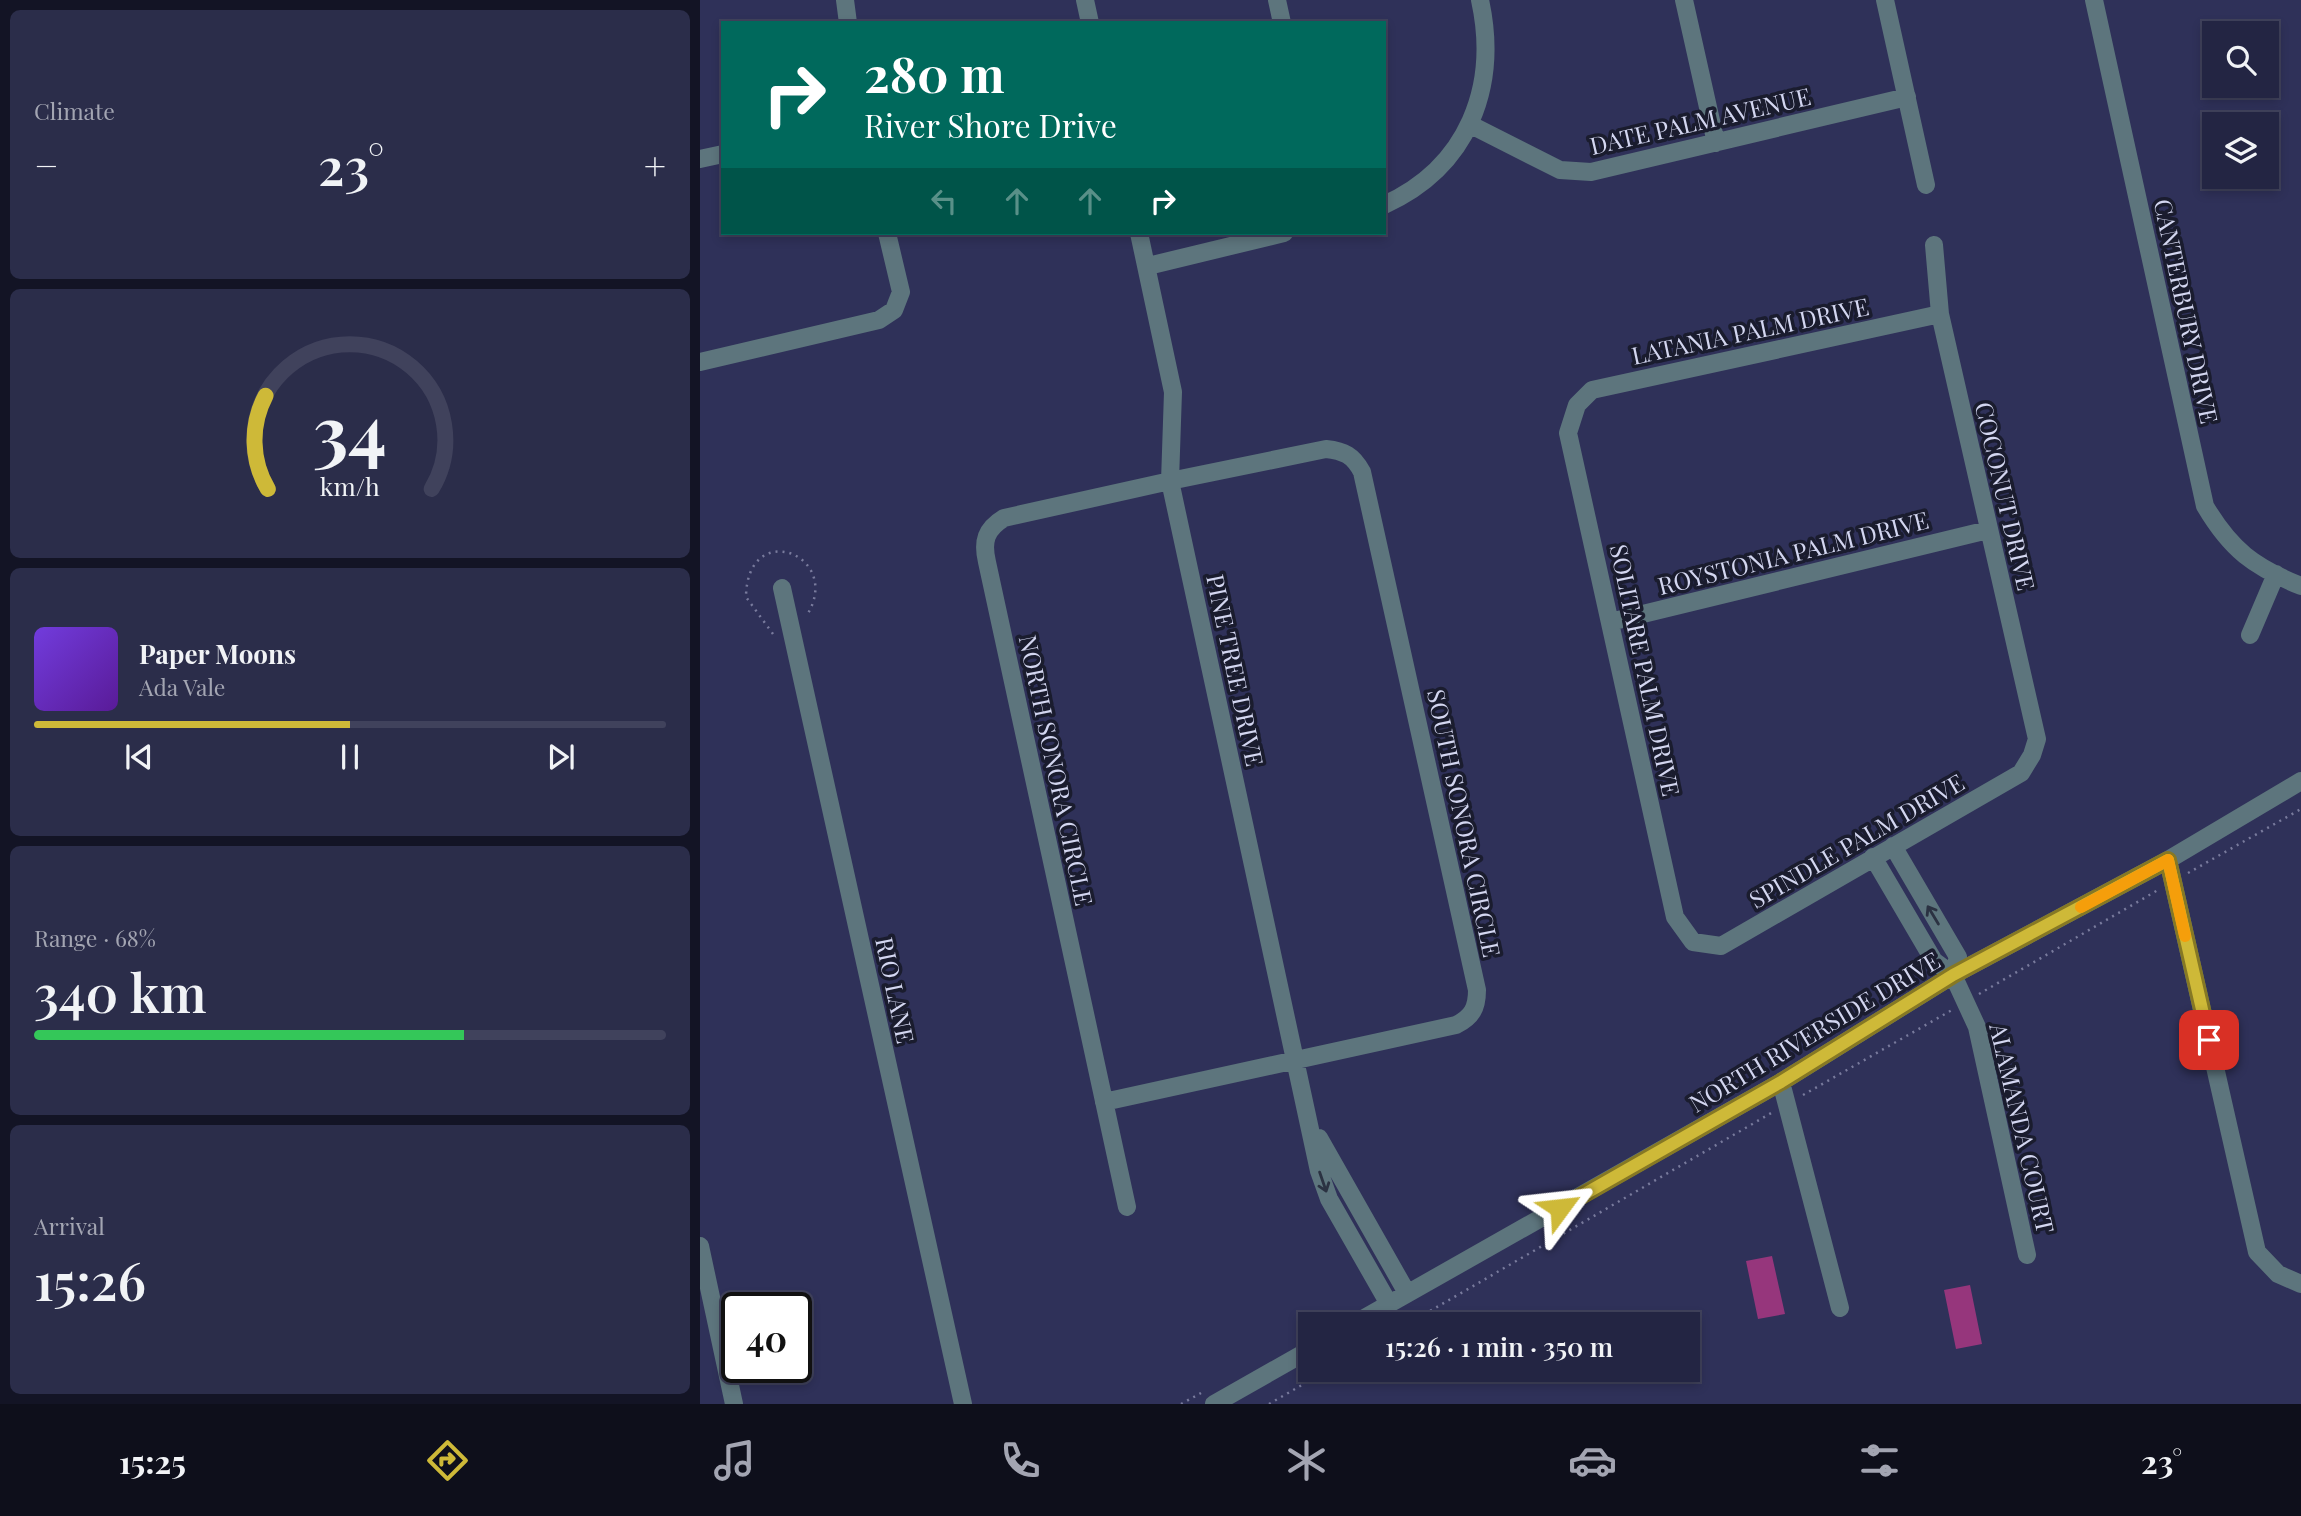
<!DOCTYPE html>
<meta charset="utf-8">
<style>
body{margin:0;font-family:"Playfair Display",serif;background:#2b2d4a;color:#f1f3f6;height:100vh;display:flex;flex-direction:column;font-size:26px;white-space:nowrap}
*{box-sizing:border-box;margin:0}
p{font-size:23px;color:#a3a5b2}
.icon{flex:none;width:38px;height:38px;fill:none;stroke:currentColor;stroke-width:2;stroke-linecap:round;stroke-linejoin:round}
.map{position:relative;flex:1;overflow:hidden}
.side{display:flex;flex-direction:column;gap:10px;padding:10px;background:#131425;width:700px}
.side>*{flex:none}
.banner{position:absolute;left:21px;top:21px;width:665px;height:214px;border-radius:0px;box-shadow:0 4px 10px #0003,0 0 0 2px #40425c;background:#00695c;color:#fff;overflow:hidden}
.fabs{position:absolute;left:1502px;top:21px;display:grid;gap:14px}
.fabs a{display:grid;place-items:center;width:77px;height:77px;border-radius:0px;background:#232543;box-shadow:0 4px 10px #0003,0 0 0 2px #40425c;font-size:35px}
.speed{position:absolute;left:21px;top:1292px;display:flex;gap:14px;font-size:35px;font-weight:700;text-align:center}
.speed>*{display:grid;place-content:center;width:91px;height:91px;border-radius:50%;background:#232543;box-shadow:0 4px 10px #0003,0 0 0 2px #40425c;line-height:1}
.speed .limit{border:4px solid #111;border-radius:10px;background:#fff;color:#111}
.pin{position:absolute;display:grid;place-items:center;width:60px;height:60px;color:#fff;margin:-30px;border-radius:14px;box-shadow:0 4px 10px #0006}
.me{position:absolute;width:77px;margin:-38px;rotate:60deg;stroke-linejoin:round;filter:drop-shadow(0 0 5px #0008)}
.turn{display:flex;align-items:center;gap:24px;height:147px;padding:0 28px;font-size:32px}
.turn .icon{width:91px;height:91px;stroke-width:2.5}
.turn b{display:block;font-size:49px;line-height:60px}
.lanes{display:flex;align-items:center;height:66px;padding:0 28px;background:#0003;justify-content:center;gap:35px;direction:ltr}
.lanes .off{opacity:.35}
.big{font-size:52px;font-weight:600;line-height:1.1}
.side .widget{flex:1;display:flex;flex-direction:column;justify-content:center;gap:10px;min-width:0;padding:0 24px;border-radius:10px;background:#2b2d4a}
.side .dial{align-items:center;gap:0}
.dial svg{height:182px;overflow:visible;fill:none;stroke:#40425c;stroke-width:7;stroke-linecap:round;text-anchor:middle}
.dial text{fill:#f1f3f6;stroke:none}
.song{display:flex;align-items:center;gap:21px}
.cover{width:84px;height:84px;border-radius:10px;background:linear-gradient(135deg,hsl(260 70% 55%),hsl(270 70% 35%))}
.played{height:7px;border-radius:4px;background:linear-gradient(90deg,#ceb938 50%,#40425c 50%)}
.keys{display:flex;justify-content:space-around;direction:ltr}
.heat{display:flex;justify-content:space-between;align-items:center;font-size:38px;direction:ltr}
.charge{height:10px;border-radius:5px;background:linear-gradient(90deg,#34c759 68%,#40425c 0)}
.trip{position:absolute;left:598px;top:1312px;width:402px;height:70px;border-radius:0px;background:#232543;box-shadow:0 4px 10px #0003,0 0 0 2px #40425c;font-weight:600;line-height:70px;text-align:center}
.tab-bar{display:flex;height:112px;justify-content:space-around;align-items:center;background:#0e0f1b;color:#a3a5b2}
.tab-bar .icon{width:49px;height:49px}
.tab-bar .selected{color:#ceb938}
.tab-bar b{font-size:32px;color:#f1f3f6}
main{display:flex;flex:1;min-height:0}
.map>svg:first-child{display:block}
</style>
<main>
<section class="side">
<div class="widget"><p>Climate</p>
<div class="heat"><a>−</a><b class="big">23°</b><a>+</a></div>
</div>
<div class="widget dial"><svg viewBox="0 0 100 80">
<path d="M14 69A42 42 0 1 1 86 69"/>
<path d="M14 69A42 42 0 0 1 13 28" stroke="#ceb938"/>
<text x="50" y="56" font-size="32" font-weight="700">34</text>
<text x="50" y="72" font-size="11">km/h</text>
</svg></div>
<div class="widget">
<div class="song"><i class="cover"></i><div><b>Paper Moons</b><p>Ada Vale</p></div></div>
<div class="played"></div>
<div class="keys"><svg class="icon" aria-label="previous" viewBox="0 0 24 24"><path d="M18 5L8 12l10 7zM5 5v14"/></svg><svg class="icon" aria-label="pause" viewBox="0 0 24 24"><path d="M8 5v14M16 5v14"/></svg><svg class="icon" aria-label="next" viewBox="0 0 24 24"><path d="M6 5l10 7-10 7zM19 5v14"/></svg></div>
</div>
<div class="widget"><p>Range · 68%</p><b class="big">340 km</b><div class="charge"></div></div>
<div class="widget"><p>Arrival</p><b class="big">15:26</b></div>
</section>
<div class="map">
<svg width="1601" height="1404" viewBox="0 0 1601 1404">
<rect width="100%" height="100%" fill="#2f3159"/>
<path fill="#96367c" d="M1072,1256L1085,1314L1058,1319L1046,1261Z
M1270,1285L1282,1344L1256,1349L1244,1290Z"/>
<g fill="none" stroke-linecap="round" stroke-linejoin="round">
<path stroke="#797b9d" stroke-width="2.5" stroke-dasharray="2 5" stroke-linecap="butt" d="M73,634L46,597C47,517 144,555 107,615
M1488,873L1601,809
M1279,994L1458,890
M1103,1095L1252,1010
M706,1325L1073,1112
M481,1404L501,1393
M569,1404L628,1370"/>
<path stroke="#5d757d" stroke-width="18" d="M145,0L148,23
M385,0L390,23
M577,0L582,23
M984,0L1016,143
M1185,0L1226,185
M1394,0L1505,506C1531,550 1554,567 1601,586
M771,125L860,170L891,172L1207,97
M0,159L23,154
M684,205C768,167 799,87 780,0
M439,233L473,392L470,481L619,1171L629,1199L689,1304
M1234,245L1240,314L1337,739L1332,755L1321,773L1021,946L993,942L975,917L868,433L877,405L892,390L1240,314
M448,266L584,233
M0,362L179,320L194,310L201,292L187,233
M82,588L263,1404
M910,622L1288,530
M1550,635L1576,574
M1193,846L1258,957L1253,975
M1173,857L1234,961L1253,975L1277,1027L1327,1255
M1468,860L1557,1252L1578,1274L1601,1284
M1081,1082L1140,1308
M404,1102L756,1025C772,1017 777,1008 777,990L662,472C653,455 644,451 626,449L470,481L304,518C286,529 282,541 287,562L427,1207
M619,1138L707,1293
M0,1246L34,1404
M652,1325L1081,1082L1253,975L1468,860L1601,781
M514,1404L611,1349"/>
</g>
<defs><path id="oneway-shaft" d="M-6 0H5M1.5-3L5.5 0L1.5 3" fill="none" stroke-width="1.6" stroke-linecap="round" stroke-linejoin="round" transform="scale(1.75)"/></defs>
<g stroke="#2b3242">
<use href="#oneway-shaft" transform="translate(1233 915) rotate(-121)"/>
<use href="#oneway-shaft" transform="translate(623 1182) rotate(71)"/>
</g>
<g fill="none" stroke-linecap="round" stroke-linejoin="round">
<g stroke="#867824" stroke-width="18">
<path id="route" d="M860,1208L1081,1082L1253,975L1468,860L1509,1040"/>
</g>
<use href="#route" stroke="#ceb938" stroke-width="12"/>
<path stroke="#f59e0b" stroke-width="12" d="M1381,907L1468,860L1485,936"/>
</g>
<g text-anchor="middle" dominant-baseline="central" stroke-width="7" stroke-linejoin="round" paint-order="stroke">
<g font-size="24" fill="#d3d6f0" stroke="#1a1c2e">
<text transform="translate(1000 120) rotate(-13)">DATE PALM AVENUE</text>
<text transform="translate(1487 311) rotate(78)">CANTERBURY DRIVE</text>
<text transform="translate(1050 330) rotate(-12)">LATANIA PALM DRIVE</text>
<text transform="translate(1306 496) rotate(77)">COCONUT DRIVE</text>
<text transform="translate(1093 552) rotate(-14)">ROYSTONIA PALM DRIVE</text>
<text transform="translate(536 670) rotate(78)">PINE TREE DRIVE</text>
<text transform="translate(946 670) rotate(78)">SOLITARE PALM DRIVE</text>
<text transform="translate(357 770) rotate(78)">NORTH SONORA CIRCLE</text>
<text transform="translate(765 823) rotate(78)">SOUTH SONORA CIRCLE</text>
<text transform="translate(1156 840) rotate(-30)">SPINDLE PALM DRIVE</text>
<text transform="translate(196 990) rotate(78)">RIO LANE</text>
<text transform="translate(1114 1031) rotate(-31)">NORTH RIVERSIDE DRIVE</text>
<text transform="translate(1323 1128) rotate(77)">ALAMANDA COURT</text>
</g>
</g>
</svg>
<div class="fabs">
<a><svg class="icon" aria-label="search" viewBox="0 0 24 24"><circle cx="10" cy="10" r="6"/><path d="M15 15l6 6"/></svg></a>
<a><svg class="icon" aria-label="layers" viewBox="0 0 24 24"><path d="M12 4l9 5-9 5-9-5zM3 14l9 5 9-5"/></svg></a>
</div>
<div class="speed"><div class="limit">40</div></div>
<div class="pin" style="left:1509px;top:1040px;background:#d93025"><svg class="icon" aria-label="arrive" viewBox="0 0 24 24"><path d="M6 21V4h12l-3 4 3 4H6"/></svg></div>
<svg class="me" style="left:860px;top:1208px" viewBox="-20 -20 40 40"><path d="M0-17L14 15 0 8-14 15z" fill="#ceb938" stroke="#fff" stroke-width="4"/></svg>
<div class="trip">15:26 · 1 min · 350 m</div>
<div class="banner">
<div class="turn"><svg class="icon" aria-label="right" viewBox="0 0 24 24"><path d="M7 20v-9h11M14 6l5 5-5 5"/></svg><div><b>280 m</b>River Shore Drive</div></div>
<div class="lanes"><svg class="icon off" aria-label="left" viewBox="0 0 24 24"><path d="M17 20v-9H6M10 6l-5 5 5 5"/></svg><svg class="icon off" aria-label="ahead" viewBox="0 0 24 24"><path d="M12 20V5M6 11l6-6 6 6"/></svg><svg class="icon off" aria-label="ahead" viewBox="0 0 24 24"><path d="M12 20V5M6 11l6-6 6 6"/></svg><svg class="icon" aria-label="right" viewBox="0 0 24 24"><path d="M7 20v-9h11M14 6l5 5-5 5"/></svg></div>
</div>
</div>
</main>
<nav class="tab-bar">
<b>15:25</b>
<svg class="icon selected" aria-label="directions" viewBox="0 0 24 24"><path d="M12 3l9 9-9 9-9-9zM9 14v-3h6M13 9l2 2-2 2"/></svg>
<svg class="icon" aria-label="music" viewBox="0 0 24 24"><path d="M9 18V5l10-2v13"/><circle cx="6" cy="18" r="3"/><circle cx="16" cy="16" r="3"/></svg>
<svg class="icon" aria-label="phone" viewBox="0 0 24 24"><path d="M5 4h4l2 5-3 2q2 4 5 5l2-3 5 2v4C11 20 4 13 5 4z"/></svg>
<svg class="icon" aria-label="climate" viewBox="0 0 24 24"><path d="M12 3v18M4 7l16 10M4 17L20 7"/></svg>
<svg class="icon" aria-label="car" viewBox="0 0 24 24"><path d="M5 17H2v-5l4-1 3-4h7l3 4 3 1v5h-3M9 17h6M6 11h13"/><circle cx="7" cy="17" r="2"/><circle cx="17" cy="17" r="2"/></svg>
<svg class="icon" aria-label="filters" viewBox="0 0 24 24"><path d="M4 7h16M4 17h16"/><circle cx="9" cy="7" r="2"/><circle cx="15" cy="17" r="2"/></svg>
<b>23°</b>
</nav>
